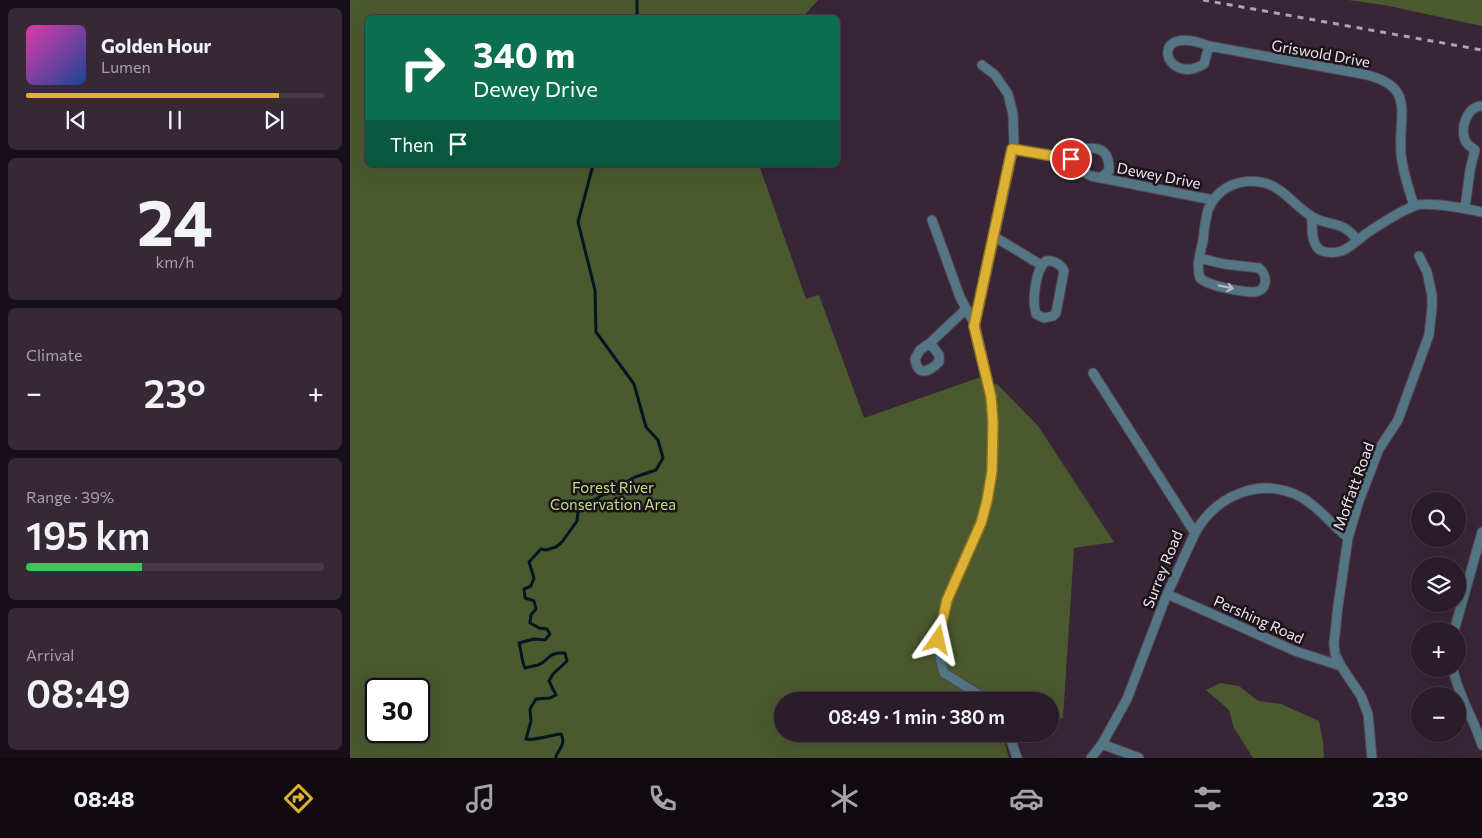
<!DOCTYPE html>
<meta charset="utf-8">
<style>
body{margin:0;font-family:Commissioner,sans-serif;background:#362935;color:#f1f3f6;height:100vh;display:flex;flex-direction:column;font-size:19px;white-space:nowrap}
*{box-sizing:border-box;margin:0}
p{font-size:16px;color:#a5a1a8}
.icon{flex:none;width:28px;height:28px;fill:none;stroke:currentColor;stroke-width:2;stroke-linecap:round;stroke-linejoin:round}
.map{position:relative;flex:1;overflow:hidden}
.side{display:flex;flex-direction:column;gap:8px;padding:8px;background:#170f17;width:350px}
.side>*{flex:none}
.top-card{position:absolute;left:15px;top:15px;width:475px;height:152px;border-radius:8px;box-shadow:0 5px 20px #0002,0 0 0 1px #463a46;background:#0b6e4f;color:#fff;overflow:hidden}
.fabs{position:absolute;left:1061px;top:492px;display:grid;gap:10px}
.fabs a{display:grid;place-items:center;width:55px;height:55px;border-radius:50%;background:#2a1c29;box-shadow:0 5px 20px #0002,0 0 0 1px #463a46;font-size:25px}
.speed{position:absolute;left:15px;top:678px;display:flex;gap:10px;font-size:25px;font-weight:700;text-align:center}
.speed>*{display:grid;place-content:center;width:65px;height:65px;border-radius:50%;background:#2a1c29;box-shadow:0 5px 20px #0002,0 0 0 1px #463a46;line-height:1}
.speed .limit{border:2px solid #111;border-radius:8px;background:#fff;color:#111}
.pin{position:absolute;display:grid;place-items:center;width:42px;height:42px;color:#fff;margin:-21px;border:2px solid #fff;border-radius:50%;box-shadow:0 1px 5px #0007}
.me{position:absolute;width:55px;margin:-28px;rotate:11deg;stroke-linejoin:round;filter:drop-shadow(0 0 4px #0008)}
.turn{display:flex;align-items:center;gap:18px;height:105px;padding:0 25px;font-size:22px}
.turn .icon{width:65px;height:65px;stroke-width:2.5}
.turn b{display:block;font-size:35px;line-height:42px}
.then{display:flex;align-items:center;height:48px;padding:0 25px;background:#0003;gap:10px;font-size:19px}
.big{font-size:38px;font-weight:600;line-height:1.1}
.side .widget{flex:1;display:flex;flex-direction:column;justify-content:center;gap:8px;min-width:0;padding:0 18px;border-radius:8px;background:#362935}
.side .dial{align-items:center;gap:0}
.dial b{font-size:65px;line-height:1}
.song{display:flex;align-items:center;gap:15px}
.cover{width:60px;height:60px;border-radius:8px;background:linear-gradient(135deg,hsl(320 70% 55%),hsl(220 70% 35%))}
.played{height:5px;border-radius:2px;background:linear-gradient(90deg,#ddb133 85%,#463a46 85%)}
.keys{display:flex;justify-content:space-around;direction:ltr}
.heat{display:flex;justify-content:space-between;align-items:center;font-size:28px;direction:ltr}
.charge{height:8px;border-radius:4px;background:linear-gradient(90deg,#34c759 39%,#463a46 0)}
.trip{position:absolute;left:424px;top:692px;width:285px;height:50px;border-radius:25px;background:#2a1c29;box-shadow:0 5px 20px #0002,0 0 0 1px #463a46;font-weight:600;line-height:50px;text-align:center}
.menu{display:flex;height:80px;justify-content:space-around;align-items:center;background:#110b10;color:#a5a1a8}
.menu .icon{width:35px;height:35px}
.menu .current{color:#ddb133}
.menu b{font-size:22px;color:#f1f3f6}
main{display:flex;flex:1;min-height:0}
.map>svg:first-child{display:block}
</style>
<main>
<section class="side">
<div class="widget">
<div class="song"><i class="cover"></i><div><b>Golden Hour</b><p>Lumen</p></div></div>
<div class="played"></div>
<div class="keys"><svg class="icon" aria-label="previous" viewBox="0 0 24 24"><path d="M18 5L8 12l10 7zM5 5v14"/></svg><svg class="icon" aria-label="pause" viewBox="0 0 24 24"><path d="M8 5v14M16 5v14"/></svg><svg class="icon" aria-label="next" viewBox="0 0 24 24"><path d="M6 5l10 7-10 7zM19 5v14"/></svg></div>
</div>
<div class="widget dial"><b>24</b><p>km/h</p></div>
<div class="widget"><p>Climate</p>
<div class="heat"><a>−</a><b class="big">23°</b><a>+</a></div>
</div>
<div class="widget"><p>Range · 39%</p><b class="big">195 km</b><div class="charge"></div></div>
<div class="widget"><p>Arrival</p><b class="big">08:49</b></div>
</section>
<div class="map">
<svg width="1132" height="758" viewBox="0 0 1132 758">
<rect width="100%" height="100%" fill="#382637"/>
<path fill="#4b592f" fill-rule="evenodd" d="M0,0H468L452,18H18V165H409L456,299L469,295L514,418L628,378L648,385L688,426L764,542L724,548L713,718L700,722V701H432V734H662L653,737L659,758H0ZM26,689H69V731H26Z
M998,0H1132V26L1034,5Z
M870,683L889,686L908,701L931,704L969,721L973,742L974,758H903L884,728L879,710L856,690Z"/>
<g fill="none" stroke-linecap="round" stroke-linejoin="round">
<path stroke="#001722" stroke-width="3" d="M287,18V0
M206,758V756C210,748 216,743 211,734C201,735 183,741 176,739L181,721L180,709L186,699L200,698L206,695L199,681L203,674L217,661L215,653C196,652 201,660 188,665C184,666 179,667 175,668C171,660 172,652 169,643L184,639L195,640L200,634L197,629L189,628L180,623L181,615L186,609L184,601L175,598L174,589L181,586L184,578L179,562L191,549L196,550L206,547L212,542L227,521L229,504L244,500L285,477L306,470L313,458L308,440L296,427L284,384L246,332L245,290L228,222L243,165"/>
<g stroke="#554454" stroke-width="11">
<path id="street" d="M859,46C796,21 814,88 854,64L859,46L1013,74C1067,86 1048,113 1051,153C1052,170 1059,189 1064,206
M663,149L721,159L724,167L741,176L863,200
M1125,150C1122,147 1118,146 1116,142C1109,129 1117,106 1132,106
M721,159L724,152C744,145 760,146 759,171L750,178
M1115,208L1120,170L1125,150
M962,217C962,226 961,239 967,247C972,254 985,253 992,251C1001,247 1009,239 1017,233C1029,225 1051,211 1064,206C1077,201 1118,209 1132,212
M582,220L610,297L625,325L641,397L643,422L642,471L637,501L631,523L597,600L592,619L588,640L590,658L594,673L639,701
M645,237L691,265
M849,258L874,264L909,268C918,275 918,291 904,292C892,292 858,286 850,278C846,265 850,254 853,241C854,231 855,220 858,210C867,187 891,177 915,183C933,188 945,206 961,216C979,228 991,218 1007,240
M696,261C703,260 711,264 714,271L706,313L703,316L694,318L686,314C682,301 685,270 696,261Z
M625,325L664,146L663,114L658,94L645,75L632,65
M580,343L589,355V362C579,372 568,377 565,359L570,350L580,343L616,309
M845,533C866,495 911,476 951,497C969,507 982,525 998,538
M817,594L945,651L991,666
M1104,631L1132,532
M1103,669C1108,695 1124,719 1132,745
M659,734L667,758
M752,744L789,758
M741,758L752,744L777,699L817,594L845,533L743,373
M1022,758L1018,714L1011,696L991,666L985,654L984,643L988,606L998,538L1009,501L1029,449L1048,420L1079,335L1082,308V295L1077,272L1069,256"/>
</g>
<use href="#street" stroke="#547583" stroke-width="9"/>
<path stroke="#b0a2af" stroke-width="3" stroke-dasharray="6 6" stroke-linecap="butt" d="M853,0L1132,50"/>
</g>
<defs><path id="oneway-shaft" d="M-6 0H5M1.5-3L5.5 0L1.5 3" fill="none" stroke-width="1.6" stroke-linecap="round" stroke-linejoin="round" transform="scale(1.25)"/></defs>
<use stroke="#b9bcc9" href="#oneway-shaft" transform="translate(876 287) rotate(12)"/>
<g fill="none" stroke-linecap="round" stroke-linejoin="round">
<g stroke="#907321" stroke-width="12">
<path id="route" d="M588,640L597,600L631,523L637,501L642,471L643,422L641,397L624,326L662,149L721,159"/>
</g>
<use href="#route" stroke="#ddb133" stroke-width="9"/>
</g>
<g text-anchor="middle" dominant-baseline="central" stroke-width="5" stroke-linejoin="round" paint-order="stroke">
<g font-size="15" fill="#efe3ee" stroke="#1b131a">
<text transform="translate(971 53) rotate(10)">Griswold Drive</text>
<text transform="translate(809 175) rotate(11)">Dewey Drive</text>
<text transform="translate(1003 486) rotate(-70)">Moffatt Road</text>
<text transform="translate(812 569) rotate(-68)">Surrey Road</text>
<text transform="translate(909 619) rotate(24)">Pershing Road</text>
</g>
<g font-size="15" fill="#c0df7f" stroke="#1b131a">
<text x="263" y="487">Forest River<tspan x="263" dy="17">Conservation Area</tspan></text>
</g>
</g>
</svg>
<div class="fabs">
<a><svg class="icon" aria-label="search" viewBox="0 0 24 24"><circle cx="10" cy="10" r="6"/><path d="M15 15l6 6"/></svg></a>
<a><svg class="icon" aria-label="layers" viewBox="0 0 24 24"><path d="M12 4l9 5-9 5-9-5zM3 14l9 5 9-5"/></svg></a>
<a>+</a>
<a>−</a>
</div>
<div class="speed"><div class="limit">30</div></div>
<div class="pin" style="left:721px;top:159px;background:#d93025"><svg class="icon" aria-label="arrive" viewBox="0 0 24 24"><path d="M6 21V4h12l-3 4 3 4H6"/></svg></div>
<svg class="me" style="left:588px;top:640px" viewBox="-20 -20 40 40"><path d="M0-17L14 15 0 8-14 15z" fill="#ddb133" stroke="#fff" stroke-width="4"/></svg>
<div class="trip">08:49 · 1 min · 380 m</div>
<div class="top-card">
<div class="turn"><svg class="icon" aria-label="right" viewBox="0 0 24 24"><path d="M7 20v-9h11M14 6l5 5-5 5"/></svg><div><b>340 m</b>Dewey Drive</div></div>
<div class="then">Then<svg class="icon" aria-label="arrive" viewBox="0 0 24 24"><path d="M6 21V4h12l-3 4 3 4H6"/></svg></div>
</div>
</div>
</main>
<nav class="menu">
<b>08:48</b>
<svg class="icon current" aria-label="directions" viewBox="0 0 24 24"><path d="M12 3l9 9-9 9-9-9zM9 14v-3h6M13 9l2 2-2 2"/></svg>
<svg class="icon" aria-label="music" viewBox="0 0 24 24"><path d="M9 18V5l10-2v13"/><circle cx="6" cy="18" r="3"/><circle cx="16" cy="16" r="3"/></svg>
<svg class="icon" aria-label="phone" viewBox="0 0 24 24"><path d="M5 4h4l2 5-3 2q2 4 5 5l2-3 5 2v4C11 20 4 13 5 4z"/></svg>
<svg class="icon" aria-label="climate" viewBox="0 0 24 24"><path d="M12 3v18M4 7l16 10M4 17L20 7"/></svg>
<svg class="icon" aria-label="car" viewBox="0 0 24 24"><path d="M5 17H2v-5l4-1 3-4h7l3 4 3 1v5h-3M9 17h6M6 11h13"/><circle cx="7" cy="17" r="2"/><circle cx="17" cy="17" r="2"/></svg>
<svg class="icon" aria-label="filters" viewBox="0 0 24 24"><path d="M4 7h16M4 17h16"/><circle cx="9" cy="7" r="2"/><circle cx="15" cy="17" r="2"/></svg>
<b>23°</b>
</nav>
